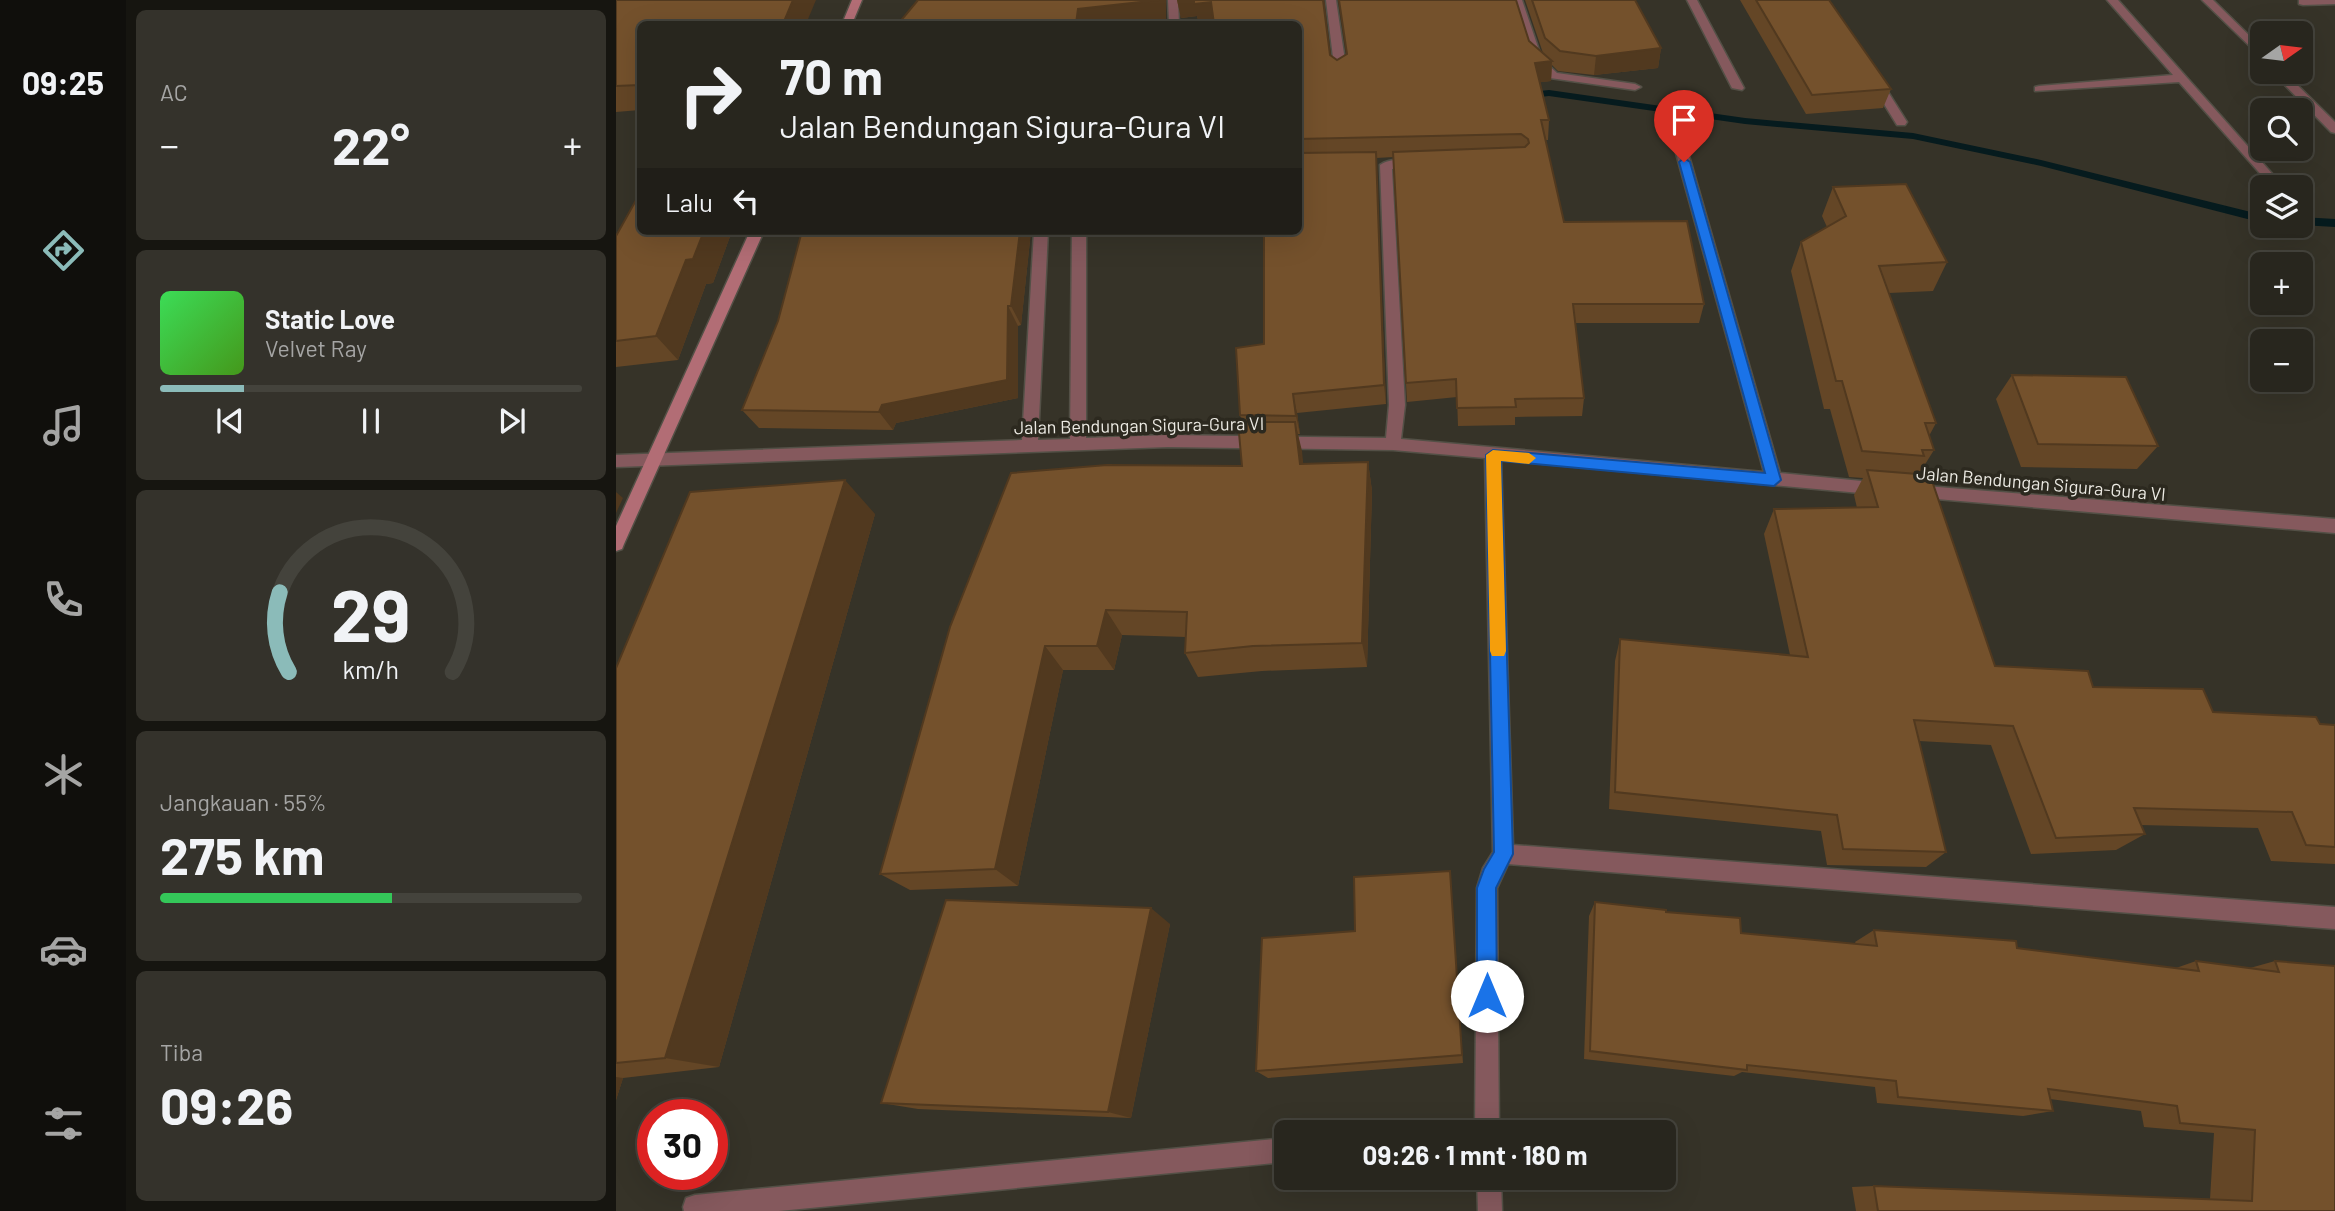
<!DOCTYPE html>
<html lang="id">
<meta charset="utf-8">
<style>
body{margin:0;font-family:Barlow,sans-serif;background:#34322b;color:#f1f3f6;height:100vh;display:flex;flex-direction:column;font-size:26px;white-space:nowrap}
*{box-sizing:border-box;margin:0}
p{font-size:23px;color:#a5a5a4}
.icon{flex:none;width:38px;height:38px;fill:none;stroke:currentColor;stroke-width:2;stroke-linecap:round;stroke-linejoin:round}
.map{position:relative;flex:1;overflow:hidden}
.drawer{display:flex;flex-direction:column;gap:10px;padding:10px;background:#161510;width:490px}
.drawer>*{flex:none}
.top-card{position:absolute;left:21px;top:21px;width:665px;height:214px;border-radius:10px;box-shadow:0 7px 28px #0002,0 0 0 2px #44433c;background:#28261e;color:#f1f3f6;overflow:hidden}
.needle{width:46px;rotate:76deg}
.controls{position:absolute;left:1634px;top:21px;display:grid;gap:14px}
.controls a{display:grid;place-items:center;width:63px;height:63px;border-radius:10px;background:#28261e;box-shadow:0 7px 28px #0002,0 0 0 2px #44433c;font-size:35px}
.speed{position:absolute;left:21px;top:1099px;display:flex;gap:14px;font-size:35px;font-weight:700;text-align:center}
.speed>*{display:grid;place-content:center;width:91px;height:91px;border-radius:50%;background:#28261e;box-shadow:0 7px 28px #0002,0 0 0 2px #44433c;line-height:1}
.speed .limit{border:10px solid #d22;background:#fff;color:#111}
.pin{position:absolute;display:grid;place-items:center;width:60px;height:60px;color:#fff;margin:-72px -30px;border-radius:50% 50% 50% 0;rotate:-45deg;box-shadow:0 0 7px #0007}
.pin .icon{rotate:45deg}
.me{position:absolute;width:77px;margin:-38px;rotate:0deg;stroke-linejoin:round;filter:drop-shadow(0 0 5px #0008)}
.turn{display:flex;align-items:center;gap:24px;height:147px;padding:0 28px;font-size:32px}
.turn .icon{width:91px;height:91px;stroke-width:2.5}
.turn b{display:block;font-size:49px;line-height:60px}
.then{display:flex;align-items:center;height:66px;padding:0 28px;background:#0003;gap:14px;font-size:26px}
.big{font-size:52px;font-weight:700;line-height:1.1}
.drawer .widget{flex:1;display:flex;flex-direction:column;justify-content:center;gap:10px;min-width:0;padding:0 24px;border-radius:10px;background:#34322b}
.drawer .dial{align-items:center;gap:0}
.dial svg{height:182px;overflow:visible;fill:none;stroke:#44433c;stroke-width:7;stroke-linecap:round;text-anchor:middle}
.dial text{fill:#f1f3f6;stroke:none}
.song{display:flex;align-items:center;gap:21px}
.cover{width:84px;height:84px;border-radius:10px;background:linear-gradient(135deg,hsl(130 70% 55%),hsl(100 70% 35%))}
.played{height:7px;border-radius:4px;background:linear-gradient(90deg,#8bbbb9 20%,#44433c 20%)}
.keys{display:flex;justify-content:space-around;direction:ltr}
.heat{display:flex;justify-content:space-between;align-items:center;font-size:38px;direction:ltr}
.charge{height:10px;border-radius:5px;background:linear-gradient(90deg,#34c759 55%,#44433c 0)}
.trip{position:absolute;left:658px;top:1120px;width:402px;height:70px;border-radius:10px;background:#28261e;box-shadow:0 7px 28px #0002,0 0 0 2px #44433c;font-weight:700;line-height:70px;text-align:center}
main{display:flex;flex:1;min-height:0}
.menu{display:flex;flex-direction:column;width:126px;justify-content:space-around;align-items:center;background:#100f0c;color:#a5a5a4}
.menu .icon{width:49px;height:49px}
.menu .current{color:#8bbbb9}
.menu b{font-size:32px;color:#f1f3f6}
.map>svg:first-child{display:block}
</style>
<main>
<nav class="menu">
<b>09:25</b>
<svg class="icon current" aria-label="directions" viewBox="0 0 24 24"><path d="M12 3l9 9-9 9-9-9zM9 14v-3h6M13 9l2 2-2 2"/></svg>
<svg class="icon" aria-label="music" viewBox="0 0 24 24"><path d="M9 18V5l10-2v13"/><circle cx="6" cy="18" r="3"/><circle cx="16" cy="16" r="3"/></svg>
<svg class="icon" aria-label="phone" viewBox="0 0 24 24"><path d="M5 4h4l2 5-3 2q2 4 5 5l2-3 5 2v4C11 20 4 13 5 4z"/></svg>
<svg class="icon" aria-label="climate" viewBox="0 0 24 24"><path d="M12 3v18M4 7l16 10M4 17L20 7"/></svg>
<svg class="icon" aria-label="car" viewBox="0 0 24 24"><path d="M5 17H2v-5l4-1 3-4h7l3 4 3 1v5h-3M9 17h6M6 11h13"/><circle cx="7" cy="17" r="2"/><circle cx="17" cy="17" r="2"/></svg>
<svg class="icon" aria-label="filters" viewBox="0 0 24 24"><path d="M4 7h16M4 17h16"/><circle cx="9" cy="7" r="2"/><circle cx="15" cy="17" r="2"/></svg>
</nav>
<section class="drawer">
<div class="widget"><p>AC</p>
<div class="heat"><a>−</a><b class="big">22°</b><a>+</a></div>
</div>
<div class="widget">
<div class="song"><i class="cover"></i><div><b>Static Love</b><p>Velvet Ray</p></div></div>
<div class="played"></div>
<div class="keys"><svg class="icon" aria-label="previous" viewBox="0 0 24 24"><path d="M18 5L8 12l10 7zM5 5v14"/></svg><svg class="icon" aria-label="pause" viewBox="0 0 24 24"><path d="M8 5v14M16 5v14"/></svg><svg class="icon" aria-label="next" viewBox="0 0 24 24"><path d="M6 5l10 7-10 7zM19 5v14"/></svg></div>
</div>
<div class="widget dial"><svg viewBox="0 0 100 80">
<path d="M14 69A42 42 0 1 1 86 69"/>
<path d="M14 69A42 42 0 0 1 10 34" stroke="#8bbbb9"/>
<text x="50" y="56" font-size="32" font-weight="700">29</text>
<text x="50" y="72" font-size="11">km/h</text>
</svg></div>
<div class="widget"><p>Jangkauan · 55%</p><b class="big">275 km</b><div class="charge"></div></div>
<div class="widget"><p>Tiba</p><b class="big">09:26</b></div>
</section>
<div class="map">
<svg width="1719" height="1211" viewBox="0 0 1719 1211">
<rect width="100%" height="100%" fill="#363328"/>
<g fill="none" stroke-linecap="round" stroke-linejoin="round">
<path fill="#061b1e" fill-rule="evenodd" d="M933,90L1129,118L1297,133L1425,160L1647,215V223L1425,166L1297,139L1129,124L933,96L906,99L901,96L906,93Z
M1685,217L1719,219V227L1685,225Z"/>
<g stroke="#535046" stroke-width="3">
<path id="minor" d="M552,0H562L563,24H553Z
M710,0H720L731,74L725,77L719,74Z
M896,0H906L926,59L941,73L1019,84L1025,87L1019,90L934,78L915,60Z
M1071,0H1081L1128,88L1126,90L1116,88Z
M1491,0H1502L1668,187H1656L1563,82L1419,91V87L1423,86L1557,75Z
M1586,0H1597L1647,49V59Z
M1683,0H1719V4L1687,5L1683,4Z
M1656,72H1668L1719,122V133L1715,132Z
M1254,76H1262L1291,122L1289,125H1281L1252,78Z
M1061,131L1067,135L1164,473L1266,483L1274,489L1266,495L885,460L897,845L1719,907V929L892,864L881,888L883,1132H859L861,888L867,868L877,852L869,458L777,450L552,447L0,467V455L406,440L418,231H432L422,440L454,439L456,231H470V438L552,435L770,438L773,405L764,165C773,158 799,157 808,164L806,167L776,169L789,405L785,439L1148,472L1055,135Z
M1297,485L1719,519V533L1297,497L1289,491Z
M670,1138V1162L163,1211H68L67,1207L70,1198L79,1195Z
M861,1178H885L886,1211H862Z"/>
</g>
<g stroke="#535046" stroke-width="3">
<path id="secondary" d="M236,0H246L236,24H226Z
M134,231H148L8,544L6,549L0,551V526Z"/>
</g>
<use href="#minor" fill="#85595d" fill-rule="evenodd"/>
<use href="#secondary" fill="#b26d75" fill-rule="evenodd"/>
</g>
<path fill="#644626" d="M0,0L24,24V110L0,112Z
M561,0H708L714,55L721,60L731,54L723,0H900L913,41L927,53L909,0H1019L1045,48L1042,68L978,75L942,71L936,65L935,81L924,82L933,120L932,140H929L948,222L1088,304L1083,323H959L968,398L966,416L899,417V425L842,426L841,397L791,402L778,157L760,158L770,404L681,413L684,434H682L687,464L752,462L756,491L751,667L646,671L582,677L569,653L570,637L506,635L498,670H447L402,886L294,890L264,874L334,627L626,466V422L624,415L648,344L682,231V24L598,22L583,24L581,16L565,18Z
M1124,0H1213L1275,89L1267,108L1190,114Z
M1217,187L1331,262L1317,291L1273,293L1320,423L1313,436L1318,450L1303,474L1379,666L1597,712L1719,725V864L1655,861L1642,828L1525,825L1529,834L1500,850L1415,854L1375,745L1303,741L1330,852L1310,867L1211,865L1205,831L993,809L999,661L1004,639L1174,655L1148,534L1158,509L1241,508L1238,495L1247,478L1233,477L1214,409H1208L1175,271L1185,242L1211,227L1206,216Z
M24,231H116L97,283L90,284L62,360L0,367V236Z
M415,231L405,325L402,326V398L280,423L277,430L143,428L126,410Z
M1396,375L1542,446L1521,469L1405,467L1380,399Z
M259,514L103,1067L7,1078L0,1100V668Z
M834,871L847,1063L652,1078L640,1071L739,931Z
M979,902L1050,912L1125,933L1240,944L1239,942L1258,930L1560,968L1580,961L1634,968L1659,961L1719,966V1211H1240L1236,1187L1258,1186L1594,1199L1598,1133L1528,1127L1525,1111L1434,1099L1437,1111L1407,1116L1261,1103L1259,1087L1126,1072L1118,1076L968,1059L973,916Z
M554,924L515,1118L302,1109L265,1103Z"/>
<path fill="#51391f" d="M177,0H200L190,24H167Z
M543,0H550V19L503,24H460L462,9Z
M561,0H578L595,2L599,22L583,24L581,16L565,18Z
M1045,48L1042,68L978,75L980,56Z
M936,61L935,81L918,83L919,63Z
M760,152L761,172L770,404L768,385Z
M88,231H116L97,283L90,284L62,360L40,336L70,260Z
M404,231H415L405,325L395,306Z
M392,306L402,326V398L280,423L277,430L263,412L266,405Z
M677,394L681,413L684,434L680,416Z
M679,422L686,451L690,492L684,464Z
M752,462L756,491L751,667L746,643Z
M229,480L259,514L103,1067L49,1058Z
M0,492L7,498L0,513Z
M490,610L506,635L498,670L481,646Z
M429,646L447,670L402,886L379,869Z
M535,908L554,924L515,1118L492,1112Z
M0,1077L7,1078L0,1100Z"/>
<path fill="#74512c" stroke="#51391f" stroke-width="2" d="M0,0H177L167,24H24V85L0,86Z
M302,0H543L462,9L460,24H282Z
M578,0H707L714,55L721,60L731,54L723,0H900L913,41L936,61L919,63L933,120H925L948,222L1071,221L1088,304H957L968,398L899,399L900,407L841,408L840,379L790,383L777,152L909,147L913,143L912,139L905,134L682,139V24H598L595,2L578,4Z
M916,0H1019L1045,48L980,56L944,51L929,38Z
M1140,0H1213L1275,89L1196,95Z
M760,152L768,385L677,394L680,416L624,415L620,348L648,344V231H682V153Z
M1290,184L1331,262L1263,266L1320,423H1309L1318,450H1306L1308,456L1246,451L1226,381H1220L1185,242L1230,216L1217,187Z
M24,193V231H88L77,259L70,260L40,336L0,341V236Z
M186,231H404L395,306H392L391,380L266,405L263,412L126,410L162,321Z
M1396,375L1510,377L1542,446L1422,444Z
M622,422H679L684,464L752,462L746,643L637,646L569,653L571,612L490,610L481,646H429L379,869L264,874L334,627L395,473L491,465L626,466Z
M1251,470L1314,475L1379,666L1472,671L1477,687L1587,689L1597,712L1700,717L1704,724L1719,725V847L1690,845L1676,812L1518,808L1529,834L1440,838L1397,726L1298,720L1330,852L1227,849L1221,815L999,792L1004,639L1192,657L1158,509L1262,507Z
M229,480L49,1058L0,1063V668L74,492Z
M834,871L846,1055L640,1071L646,938L739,931L738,877Z
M330,900L535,908L492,1112L265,1103Z
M979,902L1050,910V912L1124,918L1125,933L1261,946L1258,930L1400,941L1401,948L1583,971L1580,961L1663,972L1659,961L1719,966V1211H1262L1258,1186L1636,1201L1639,1130L1564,1123L1561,1106L1432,1089L1437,1111L1282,1097L1280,1081L1131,1065V1070L974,1051Z"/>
<path fill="#1a73e8" stroke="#114b97" stroke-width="2" d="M1068,158L1074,162L1165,480L1158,486L885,461L897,854L880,888L881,996L878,1003L871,1006L864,1003L861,996V888L868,869L878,852L870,455L877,450L1149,473L1063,162Z"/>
<path fill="#f59e0b" d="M877,450L913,453L920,458L913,464L885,461L890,651L888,656H876L874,651L870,455Z"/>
<g text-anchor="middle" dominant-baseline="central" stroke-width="7" stroke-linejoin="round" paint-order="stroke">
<g font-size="18" fill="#eceae3" stroke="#2c291f">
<text transform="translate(523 425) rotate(-1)">Jalan Bendungan Sigura-Gura VI</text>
<text transform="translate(1425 483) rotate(5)">Jalan Bendungan Sigura-Gura VI</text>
</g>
</g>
</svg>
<div class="controls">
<a><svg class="needle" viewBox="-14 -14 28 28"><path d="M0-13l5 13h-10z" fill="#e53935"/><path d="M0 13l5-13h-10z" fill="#a5a5a4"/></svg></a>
<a><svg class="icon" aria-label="search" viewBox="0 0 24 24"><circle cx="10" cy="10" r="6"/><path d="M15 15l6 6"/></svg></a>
<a><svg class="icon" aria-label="layers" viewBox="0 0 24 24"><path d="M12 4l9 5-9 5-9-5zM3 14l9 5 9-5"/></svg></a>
<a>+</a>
<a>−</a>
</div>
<div class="speed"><div class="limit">30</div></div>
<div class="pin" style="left:1068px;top:162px;background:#d93025"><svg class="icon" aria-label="arrive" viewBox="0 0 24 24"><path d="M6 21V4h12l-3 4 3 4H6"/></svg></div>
<svg class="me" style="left:871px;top:996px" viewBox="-20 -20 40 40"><circle r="19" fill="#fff"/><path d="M0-13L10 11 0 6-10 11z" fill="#1a73e8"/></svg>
<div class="trip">09:26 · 1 mnt · 180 m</div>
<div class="top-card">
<div class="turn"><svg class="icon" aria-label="right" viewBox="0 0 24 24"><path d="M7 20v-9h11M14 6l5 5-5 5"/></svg><div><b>70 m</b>Jalan Bendungan Sigura-Gura VI</div></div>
<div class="then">Lalu<svg class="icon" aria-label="left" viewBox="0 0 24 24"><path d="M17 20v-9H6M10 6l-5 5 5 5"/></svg></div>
</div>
</div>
</main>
